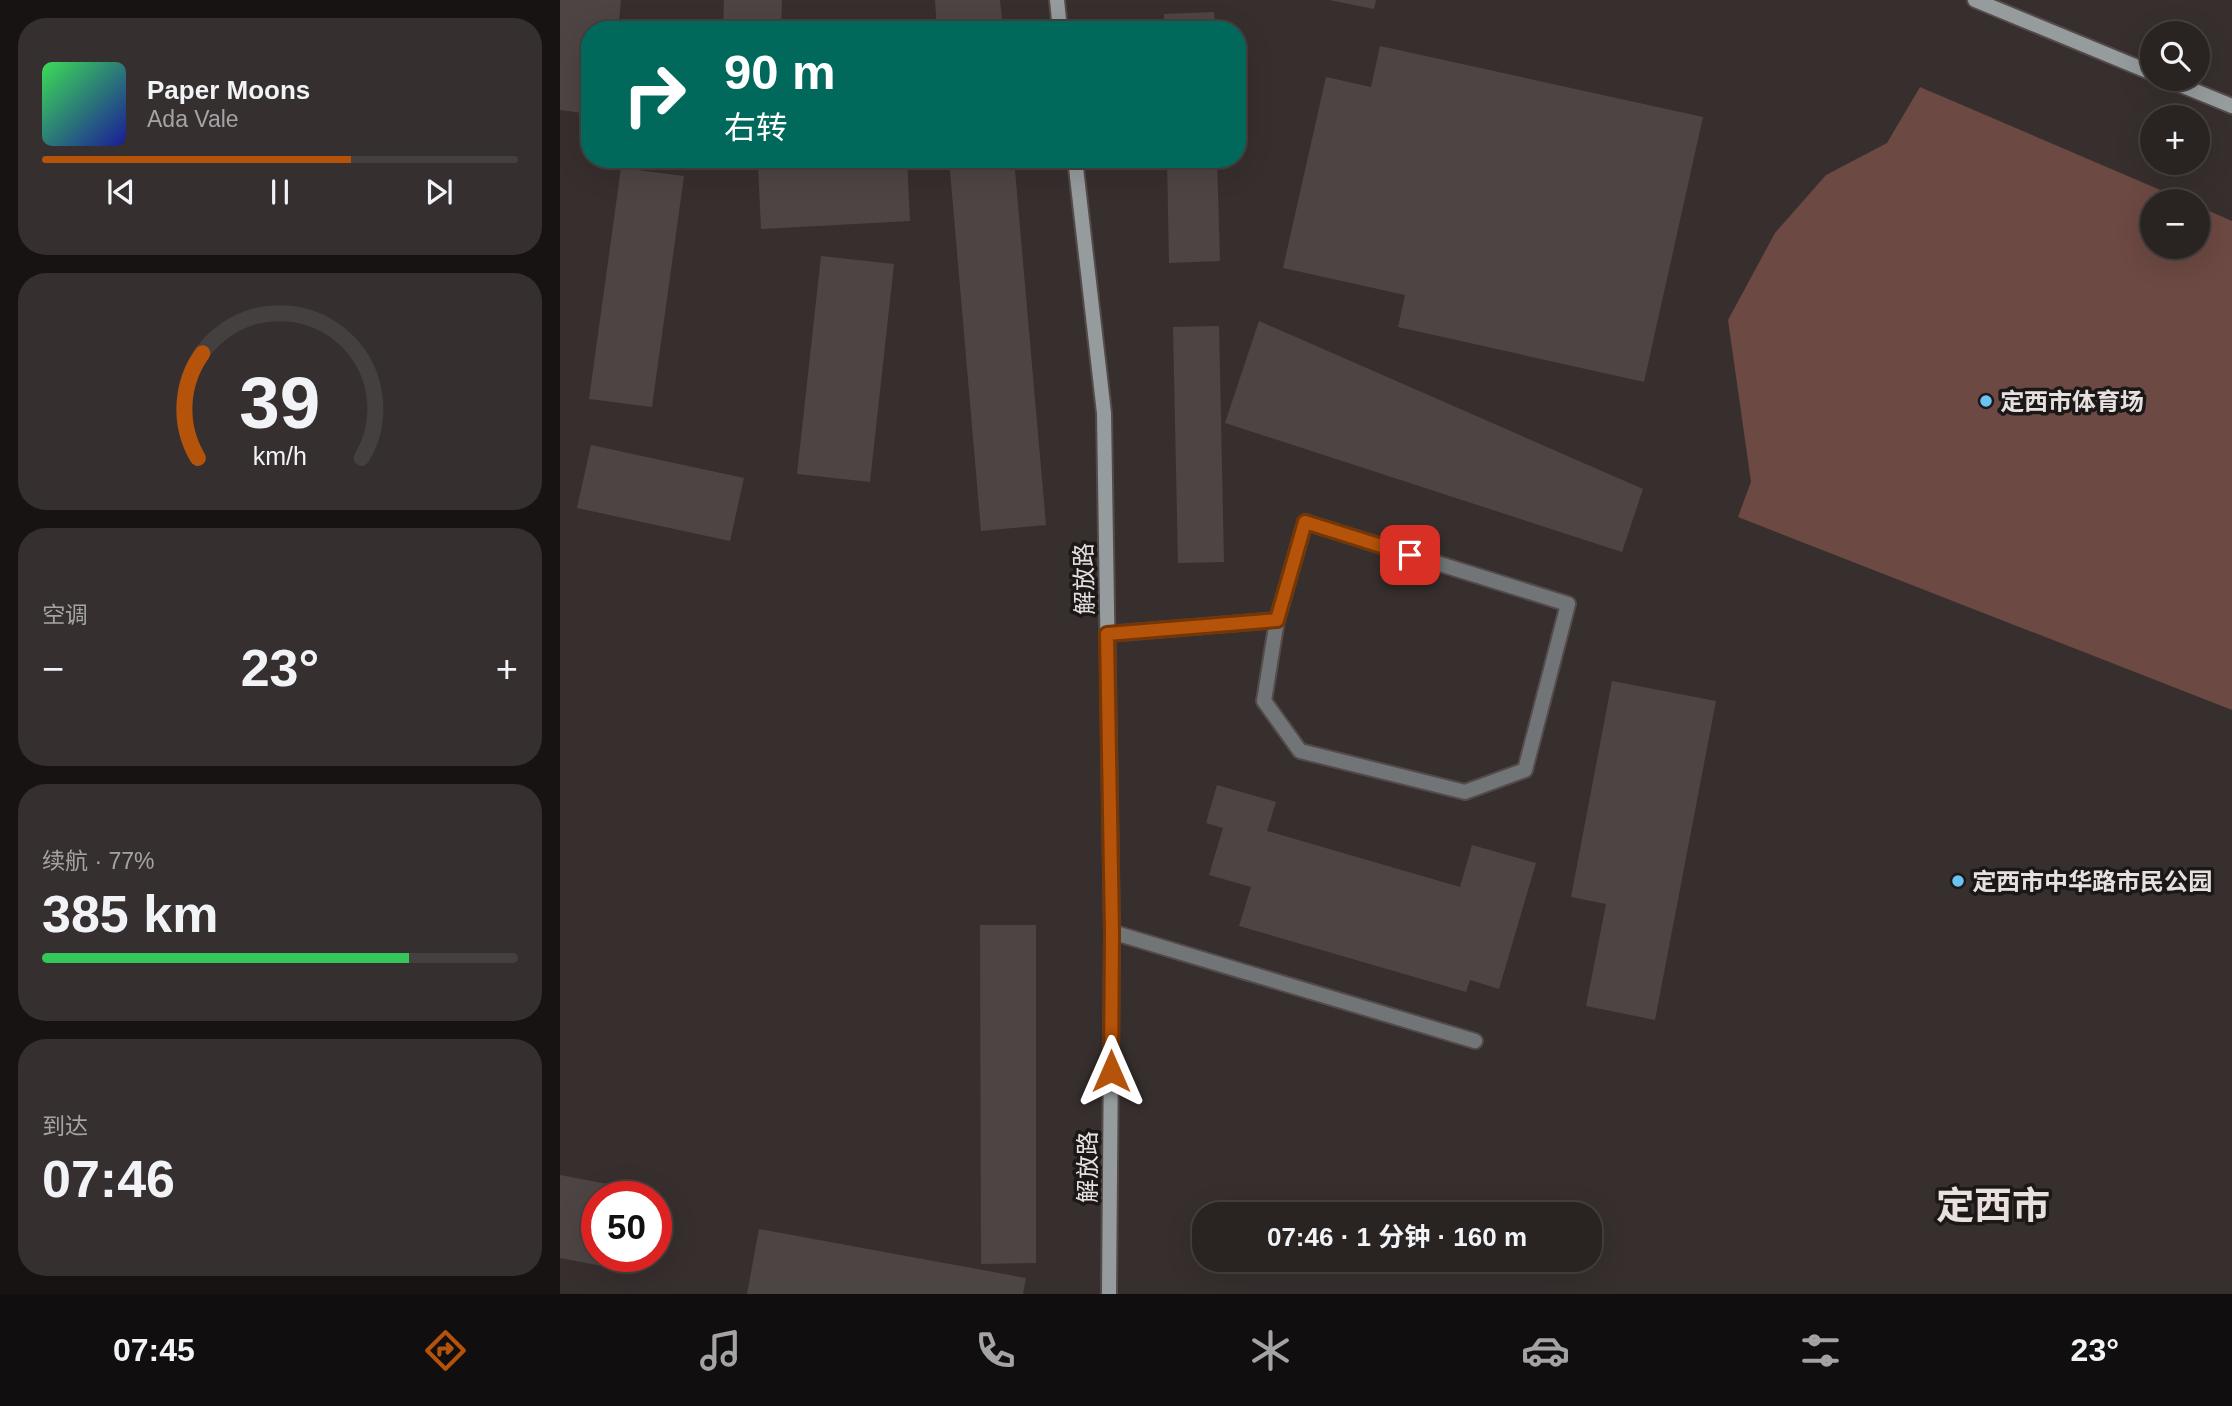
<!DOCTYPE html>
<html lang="zh">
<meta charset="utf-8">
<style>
body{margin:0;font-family:Arial,"Noto Sans SC",sans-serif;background:#352f2f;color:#f1f3f6;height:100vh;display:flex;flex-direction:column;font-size:26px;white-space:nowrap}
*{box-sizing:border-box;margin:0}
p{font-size:23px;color:#a5a4a5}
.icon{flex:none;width:38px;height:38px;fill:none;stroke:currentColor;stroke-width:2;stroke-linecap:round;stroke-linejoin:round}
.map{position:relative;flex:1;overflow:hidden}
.side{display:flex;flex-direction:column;gap:18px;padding:18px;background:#171313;width:560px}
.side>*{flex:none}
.hud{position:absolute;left:21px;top:21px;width:665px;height:147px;border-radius:28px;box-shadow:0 7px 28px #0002,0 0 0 2px #454040;background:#00695c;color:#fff;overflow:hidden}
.fabs{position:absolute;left:1580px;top:21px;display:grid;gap:14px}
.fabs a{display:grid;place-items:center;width:70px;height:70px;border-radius:50%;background:#292322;box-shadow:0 7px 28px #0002,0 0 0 2px #454040;font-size:35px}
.speed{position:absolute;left:21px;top:1181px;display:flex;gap:14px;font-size:35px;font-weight:700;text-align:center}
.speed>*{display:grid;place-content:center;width:91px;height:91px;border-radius:50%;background:#292322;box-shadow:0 7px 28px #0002,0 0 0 2px #454040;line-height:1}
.speed .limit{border:10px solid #d22;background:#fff;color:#111}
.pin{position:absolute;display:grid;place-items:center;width:60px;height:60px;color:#fff;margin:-30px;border-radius:14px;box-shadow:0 4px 10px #0006}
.me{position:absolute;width:77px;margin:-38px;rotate:0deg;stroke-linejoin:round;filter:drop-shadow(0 0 5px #0008)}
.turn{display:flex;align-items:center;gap:24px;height:147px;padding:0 28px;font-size:32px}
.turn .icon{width:91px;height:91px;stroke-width:2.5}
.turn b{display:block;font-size:49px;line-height:60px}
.big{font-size:52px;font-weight:700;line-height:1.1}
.side .tile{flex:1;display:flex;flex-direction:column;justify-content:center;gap:10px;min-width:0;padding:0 24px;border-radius:28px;background:#352f2f}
.side .dial{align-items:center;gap:0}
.dial svg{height:182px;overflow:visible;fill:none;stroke:#454040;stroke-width:7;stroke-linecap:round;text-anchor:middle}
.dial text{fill:#f1f3f6;stroke:none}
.song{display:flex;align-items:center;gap:21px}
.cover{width:84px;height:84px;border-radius:10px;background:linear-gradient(135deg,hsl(130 70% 55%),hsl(240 70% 35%))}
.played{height:7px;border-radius:4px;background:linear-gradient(90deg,#b45309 65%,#454040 65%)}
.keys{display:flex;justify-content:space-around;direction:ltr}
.heat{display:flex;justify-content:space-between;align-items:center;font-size:38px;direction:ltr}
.charge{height:10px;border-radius:5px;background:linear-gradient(90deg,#34c759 77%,#454040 0)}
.trip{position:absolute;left:632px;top:1202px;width:410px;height:70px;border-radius:28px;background:#292322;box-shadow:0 7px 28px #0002,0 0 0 2px #454040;font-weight:700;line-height:70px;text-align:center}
.tabs{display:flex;height:112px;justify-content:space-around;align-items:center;background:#100e0e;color:#a5a4a5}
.tabs .icon{width:49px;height:49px}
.tabs .current{color:#b45309}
.tabs b{font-size:32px;color:#f1f3f6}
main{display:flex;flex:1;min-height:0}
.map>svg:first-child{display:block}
</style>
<main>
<section class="side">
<div class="tile">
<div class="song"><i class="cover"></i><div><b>Paper Moons</b><p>Ada Vale</p></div></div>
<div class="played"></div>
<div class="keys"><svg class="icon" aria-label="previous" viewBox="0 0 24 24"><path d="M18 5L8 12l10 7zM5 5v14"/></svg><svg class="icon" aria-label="pause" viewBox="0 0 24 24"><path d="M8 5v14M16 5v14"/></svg><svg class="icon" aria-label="next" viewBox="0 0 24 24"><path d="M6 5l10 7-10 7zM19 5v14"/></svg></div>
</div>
<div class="tile dial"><svg viewBox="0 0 100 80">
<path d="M14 69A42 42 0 1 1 86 69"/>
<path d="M14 69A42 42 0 0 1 16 23" stroke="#b45309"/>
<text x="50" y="56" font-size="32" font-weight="700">39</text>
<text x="50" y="72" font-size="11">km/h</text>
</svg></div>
<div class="tile"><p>空调</p>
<div class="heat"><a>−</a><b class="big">23°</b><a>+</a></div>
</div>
<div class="tile"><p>续航 · 77%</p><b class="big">385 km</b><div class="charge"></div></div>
<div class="tile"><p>到达</p><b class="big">07:46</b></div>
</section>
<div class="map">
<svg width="1672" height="1294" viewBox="0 0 1672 1294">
<rect width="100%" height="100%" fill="#372f2e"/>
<path fill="#6c4942" d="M1360,87L1626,201H1592V247H1638V206L1672,221V710L1178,517L1191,482L1168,320L1215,233L1266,175L1327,143Z"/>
<path fill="#4d4543" d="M0,0H61L58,30H30V114L0,110Z
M164,0H222L221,30H163Z
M375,0H440L443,30H377Z
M769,0H816L814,9Z
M654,12L655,30H604V14Z
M820,46L1143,117L1084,382L838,327L845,295L723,268L766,77L811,87Z
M306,159H347L350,221L201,229L198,164Z
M389,159H454L486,525L421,531Z
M607,159H657L660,261L609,263Z
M61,168L124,176L92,407L29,399Z
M261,256L334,264L310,482L237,474Z
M699,321L1083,489L1062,552L665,423Z
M659,326L664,562L618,563L613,327Z
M31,445L184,478L170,541L17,508Z
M1052,681L1156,701L1095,1020L1026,1006L1046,904L1011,897Z
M657,785L716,802L707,831L900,887L912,845L976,863L939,989L910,980L906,992L679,926L691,887L649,875L663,828L646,823Z
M420,925H476V1263L421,1264Z
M0,1175L58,1186L56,1197H37V1256H44L42,1266L0,1258Z
M199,1229L466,1278L463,1294H187Z"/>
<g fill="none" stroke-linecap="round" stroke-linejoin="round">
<g stroke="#534b4a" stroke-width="18">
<path id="lane" d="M745,522L1008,604L965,770L905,792L740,751L704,701L717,620Z
M547,634L717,620
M552,932L915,1041"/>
</g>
<g stroke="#534b4a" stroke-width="18">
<path id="secondary" d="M497,0L500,30
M1415,0L1592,73
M1606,79L1672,106
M515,159L544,413L552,932L549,1294"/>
</g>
<use href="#lane" stroke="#727577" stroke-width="14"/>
<use href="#secondary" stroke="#969b9e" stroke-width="14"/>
</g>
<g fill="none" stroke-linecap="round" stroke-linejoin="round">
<g stroke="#753606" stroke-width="18">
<path id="route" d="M551,1071L552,932L547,634L717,620L745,522L850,555"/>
</g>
<use href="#route" stroke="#b45309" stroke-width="12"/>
</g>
<g fill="#6bc3f2" stroke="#1c1818" stroke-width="2.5">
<circle cx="1426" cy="401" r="7"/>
<circle cx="1398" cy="881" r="7"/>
</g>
<g text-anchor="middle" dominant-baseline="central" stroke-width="7" stroke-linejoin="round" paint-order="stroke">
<g font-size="24" font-weight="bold" fill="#e6e1e0" stroke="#1c1818" text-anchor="start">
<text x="1440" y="401">定西市体育场</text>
<text x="1412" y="881">定西市中华路市民公园</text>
</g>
<g font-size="24" fill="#e6e1e0" stroke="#1c1818">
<text transform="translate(524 579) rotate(-91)">解放路</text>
<text transform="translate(527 1167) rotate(-90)">解放路</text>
</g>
<g font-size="38" font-weight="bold" fill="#e9dfdd" stroke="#1c1818">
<text x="1433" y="1206">定西市</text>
</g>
</g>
</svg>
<div class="fabs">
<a><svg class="icon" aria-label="search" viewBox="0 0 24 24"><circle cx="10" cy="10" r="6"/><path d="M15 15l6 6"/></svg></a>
<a>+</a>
<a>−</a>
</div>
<div class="speed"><div class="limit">50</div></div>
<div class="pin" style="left:850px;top:555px;background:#d93025"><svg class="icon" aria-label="arrive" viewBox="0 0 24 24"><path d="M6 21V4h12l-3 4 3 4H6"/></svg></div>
<svg class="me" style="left:551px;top:1071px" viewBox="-20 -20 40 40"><path d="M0-17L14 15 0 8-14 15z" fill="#b45309" stroke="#fff" stroke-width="4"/></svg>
<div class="trip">07:46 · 1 分钟 · 160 m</div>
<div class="hud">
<div class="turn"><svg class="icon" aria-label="right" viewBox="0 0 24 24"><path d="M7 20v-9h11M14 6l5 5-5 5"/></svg><div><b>90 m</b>右转</div></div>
</div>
</div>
</main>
<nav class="tabs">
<b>07:45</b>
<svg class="icon current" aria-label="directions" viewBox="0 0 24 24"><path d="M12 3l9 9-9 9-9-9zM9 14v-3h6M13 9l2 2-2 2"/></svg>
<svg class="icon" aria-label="music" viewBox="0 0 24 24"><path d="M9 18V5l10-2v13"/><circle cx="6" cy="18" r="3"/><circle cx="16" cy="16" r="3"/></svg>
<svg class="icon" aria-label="phone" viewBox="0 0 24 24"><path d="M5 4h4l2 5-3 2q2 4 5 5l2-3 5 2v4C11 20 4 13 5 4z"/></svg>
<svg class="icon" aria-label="climate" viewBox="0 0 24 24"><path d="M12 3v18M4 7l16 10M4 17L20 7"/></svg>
<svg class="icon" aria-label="car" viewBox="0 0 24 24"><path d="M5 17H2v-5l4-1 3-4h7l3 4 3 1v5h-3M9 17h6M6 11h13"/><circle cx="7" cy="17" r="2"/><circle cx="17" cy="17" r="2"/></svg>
<svg class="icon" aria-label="filters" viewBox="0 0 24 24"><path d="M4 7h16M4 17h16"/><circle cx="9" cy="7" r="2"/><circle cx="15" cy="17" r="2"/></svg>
<b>23°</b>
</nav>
